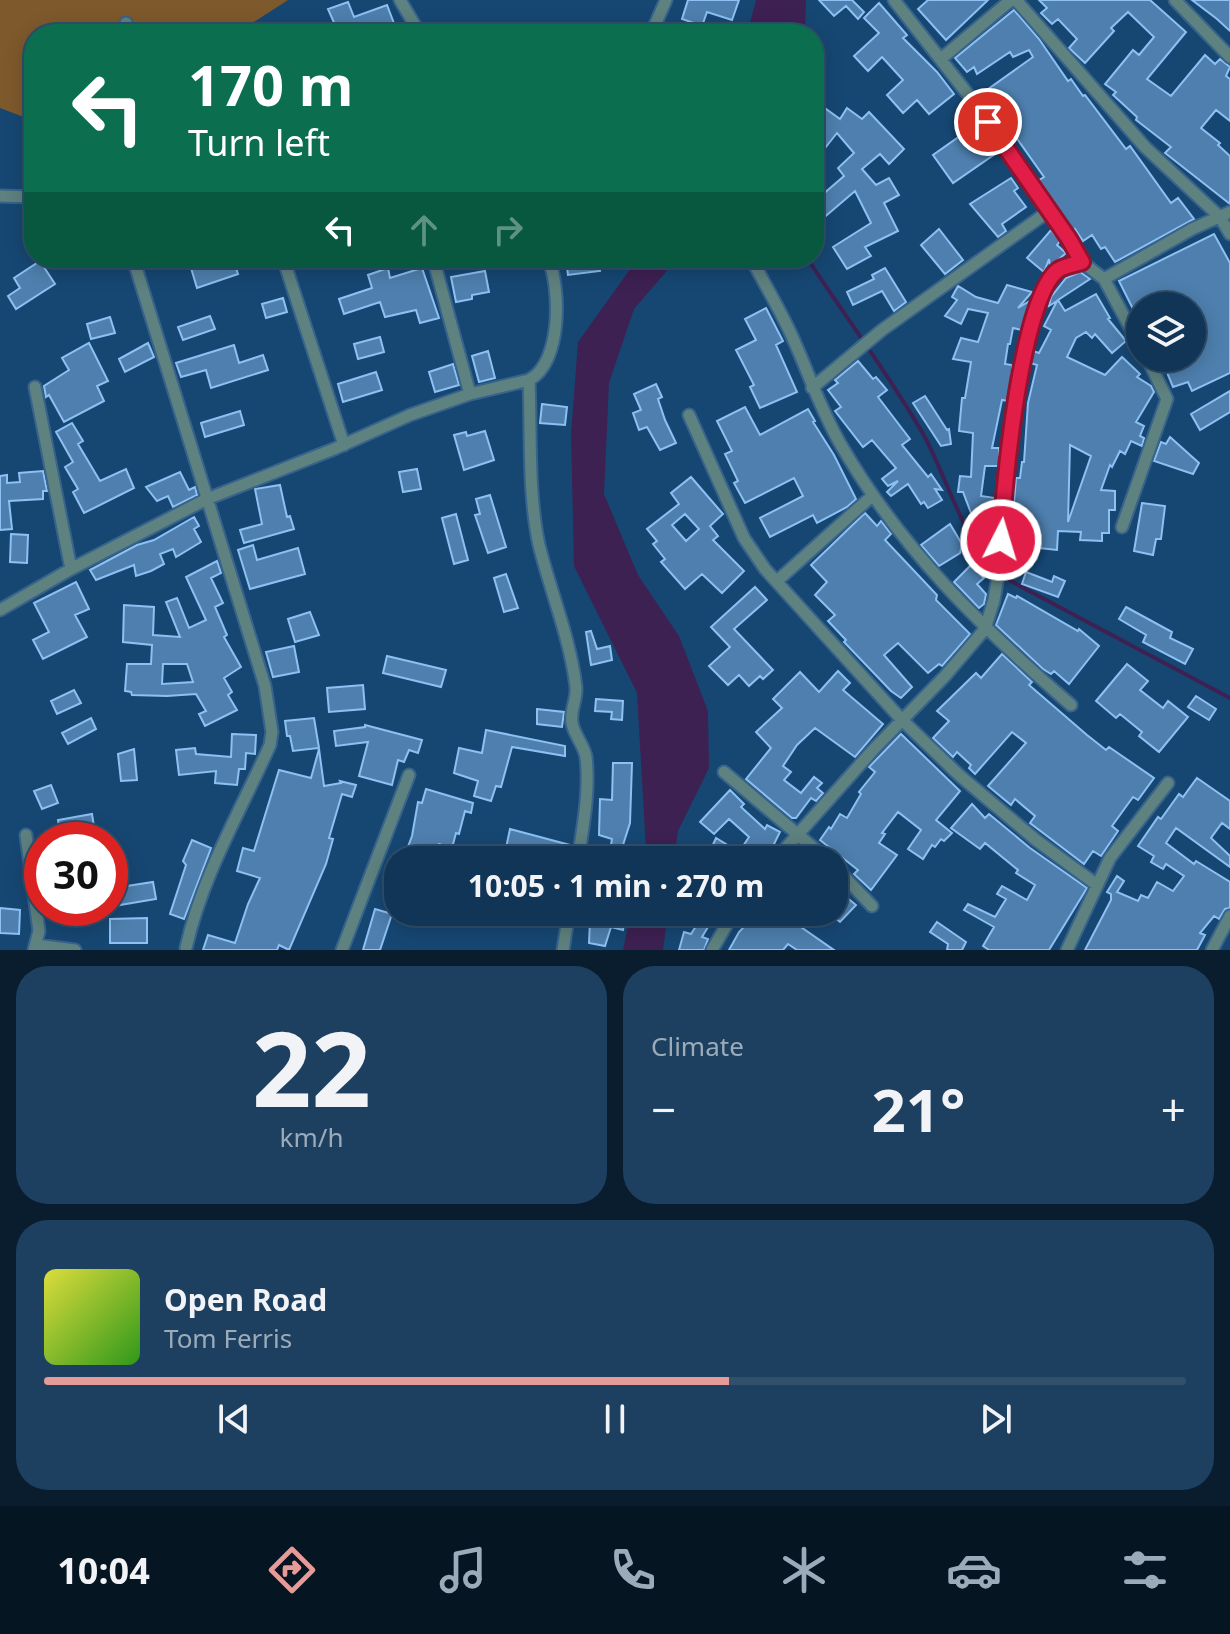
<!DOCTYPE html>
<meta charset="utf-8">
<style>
body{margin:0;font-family:"Noto Sans",sans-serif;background:#1e4060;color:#f1f3f6;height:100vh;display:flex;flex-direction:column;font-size:30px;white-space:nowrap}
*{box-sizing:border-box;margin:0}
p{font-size:26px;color:#9cabb9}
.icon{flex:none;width:44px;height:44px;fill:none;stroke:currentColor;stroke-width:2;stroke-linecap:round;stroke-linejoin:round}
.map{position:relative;height:950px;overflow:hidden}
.sheet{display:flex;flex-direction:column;gap:16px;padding:16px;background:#091d2f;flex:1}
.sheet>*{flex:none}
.hud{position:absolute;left:24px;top:24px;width:800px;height:244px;border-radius:32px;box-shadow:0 4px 20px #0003,0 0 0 2px #30506c;background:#0b6e4f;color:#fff;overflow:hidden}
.controls{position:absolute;left:1126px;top:292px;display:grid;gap:16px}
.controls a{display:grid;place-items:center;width:80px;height:80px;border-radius:50%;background:#103556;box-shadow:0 4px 20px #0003,0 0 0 2px #30506c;font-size:40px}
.speed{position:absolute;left:24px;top:822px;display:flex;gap:16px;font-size:40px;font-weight:700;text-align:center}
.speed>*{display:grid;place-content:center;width:104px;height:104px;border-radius:50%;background:#103556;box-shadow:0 4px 20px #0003,0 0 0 2px #30506c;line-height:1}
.speed .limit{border:12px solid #d22;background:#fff;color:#111}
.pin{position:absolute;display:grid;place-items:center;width:68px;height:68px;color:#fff;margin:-34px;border:4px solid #fff;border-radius:50%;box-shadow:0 2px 8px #0007}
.me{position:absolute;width:88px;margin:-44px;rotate:5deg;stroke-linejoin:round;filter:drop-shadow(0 0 6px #0008)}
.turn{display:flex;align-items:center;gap:28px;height:168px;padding:0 32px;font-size:36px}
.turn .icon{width:104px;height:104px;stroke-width:2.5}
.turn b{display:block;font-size:56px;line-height:68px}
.lanes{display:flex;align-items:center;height:76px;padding:0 32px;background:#0003;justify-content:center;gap:40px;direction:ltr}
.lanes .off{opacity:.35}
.big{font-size:60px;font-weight:700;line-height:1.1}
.sheet .card{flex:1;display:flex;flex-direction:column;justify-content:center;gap:12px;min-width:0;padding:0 28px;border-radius:32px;background:#1e4060}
.sheet .dial{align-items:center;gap:0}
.dial b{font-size:104px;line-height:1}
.song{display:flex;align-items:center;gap:24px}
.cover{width:96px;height:96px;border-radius:12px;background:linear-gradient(135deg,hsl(60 70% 55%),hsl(110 70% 35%))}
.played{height:8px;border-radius:4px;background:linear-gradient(90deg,#e69b98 60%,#30506c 60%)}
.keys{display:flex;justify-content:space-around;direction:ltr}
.heat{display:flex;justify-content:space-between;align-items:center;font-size:44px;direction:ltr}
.sheet .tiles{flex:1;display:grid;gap:16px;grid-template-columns:1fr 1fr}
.card:last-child{grid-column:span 2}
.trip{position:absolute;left:384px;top:846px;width:464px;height:80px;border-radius:32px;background:#103556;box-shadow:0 4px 20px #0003,0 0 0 2px #30506c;font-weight:700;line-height:80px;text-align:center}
.menu{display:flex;height:128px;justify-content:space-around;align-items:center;background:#061522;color:#9cabb9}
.menu .icon{width:56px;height:56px}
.menu .on{color:#e69b98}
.menu b{font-size:36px;color:#f1f3f6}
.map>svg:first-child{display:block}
</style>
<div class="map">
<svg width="1230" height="950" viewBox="0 0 1230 950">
<rect width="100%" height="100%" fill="#164773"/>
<path fill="#7e592c" d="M0,0H288L243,29L195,34H34V121L0,108Z"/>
<path fill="#3e2153" d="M756,0H806L805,34H747Z
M638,258H678L634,309L609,383L604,494L638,575L679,636L708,711L709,768L678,831L674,860H643L646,850L637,693L574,566L571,434L578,342Z
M631,912H668L663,950H623Z"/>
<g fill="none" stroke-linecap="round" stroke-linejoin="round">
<path stroke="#3e2153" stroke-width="4" d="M807,258C845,316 887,372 922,432C951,482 963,555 1018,585L1230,698"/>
</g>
<path fill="#4e7fae" stroke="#8dc0f3" stroke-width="2" fill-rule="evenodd" d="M688,0H739L732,20L707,12L702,26L682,19Z
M819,0H852L864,12L858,19L846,6L834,16Z
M928,0H988L946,40L918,9Z
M1039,0H1150L1186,32L1147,79L1171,96L1205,55L1215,64L1220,59L1230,67L1226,76L1230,79V121L1216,110L1201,128L1220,143L1218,145L1230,156V204L1165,153L1171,147L1136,120L1137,117L1113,95L1116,92L1105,84L1133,50L1139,55L1154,37L1128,12L1111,28L1114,31L1085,63L1069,48L1077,39L1058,19L1052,24L1041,13L1047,8Z
M1192,0H1230V31L1217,19Z
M348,2L354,17L387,5L398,34H382L378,25L349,34H339L328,9Z
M879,3L907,35L903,38L937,72L954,94L929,114L917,100L903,113L887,95L903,80L882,57L868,71L854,56L879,33L864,18Z
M1014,10L1039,39L1068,81L1071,79L1083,96L1085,95L1126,149L1130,146L1171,203L1178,198L1194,219L1115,262L1105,247L1101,249L1092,235L1083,241L1075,229L1074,231L1039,180L1044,177L984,92L1033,57L1029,50L1013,57L1010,52L977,74L974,67L967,72L955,58Z
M847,108L862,119L869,112L904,149L889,164L880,154L862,169L876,185L889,178L899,195L884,203L898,231L865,247L871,256L847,269L833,247L871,223L855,191L814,226V202L844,176L838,168L854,153L837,133L814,162V128L826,109L840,119Z
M970,129L984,149L991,143L998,152L953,183L933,155Z
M1011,178L1018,188L1014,191L1026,207L1002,224L1006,231L998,237L970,204Z
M939,229L963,260L945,274L921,245Z
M1051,230L1060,241L1057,245L1066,253L1050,267L1049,259L1044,272L1027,258Z
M1214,234L1230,263V373L1192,391L1188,382L1173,387L1161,358H1192V306H1140V323L1119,281Z
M188,258H233L238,274L197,288Z
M598,258L600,271L568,275L566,259Z
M40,261L55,284L16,309L8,296L20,288L14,278Z
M388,268L390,278L422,268L439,318L420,323L416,310L385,317L380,302L344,314L339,299L372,288L368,275Z
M885,268L906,302L894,311L882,291L853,305L847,292L874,279L872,275Z
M485,271L489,292L472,295V299L456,302L451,277Z
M1080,272L1090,279L1058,300L1065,311L1096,294L1110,318L1108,319L1126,341L1112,353L1095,334L1092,338L1086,332L1076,338L1067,357L1105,375L1122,357L1140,374L1137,377L1151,386L1154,392L1136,422L1144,426L1140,436L1144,438L1142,446L1131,441L1125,454L1120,451L1112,467L1110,465L1101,490L1115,491V510H1109V533H1102V541L1080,540L1081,532L1058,531L1057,550L1020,546L1019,552L1010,551L1016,478H1020L1022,462H1024L1028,403L1037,365L1030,363V359L1033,351L1039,353L1051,330L1044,326L1057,301L1049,306L1051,297L1066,278ZM1070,445L1091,456L1068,522Z
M1007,285L1032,292L1018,308L1033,299L1022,330L1013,328L1010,344H1008L1005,364L1012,365V370L1009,395L1008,401L1002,400L992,448H999V466H985L981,496L995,498L993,529L980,528L974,521L963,492H958L960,476L971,477L973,433L959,431L962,398H965L971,362L953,359L961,338L978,342L988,313L968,309L961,324L945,316L957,300L952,297L958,286L976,297L998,303Z
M283,298L287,312L266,318L262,304Z
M766,308L783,341L776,345L797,392L760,408L750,387L754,385L736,350L756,340L745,319Z
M210,316L215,329L183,340L178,327Z
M110,317L115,333L91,339L87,324Z
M380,337L384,352L358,359L354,344Z
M89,343L108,381L97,386L104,401L64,422L49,395L46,397L44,386L69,370L62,358Z
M148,343L154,357L125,372L119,359Z
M234,345L239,363L263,355L268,370L211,388L206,370L181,377L176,363Z
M488,351L495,378L479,382L472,356Z
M858,361L873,379L876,377L887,390L878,397L910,439L902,445L928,477L931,474L942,490L935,489L942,500L928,508L924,502L921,504L908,484L891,496L887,492L898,481L888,486L882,479L896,468L872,440L863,447L835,411L841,407L828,390L838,383L835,380Z
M453,364L459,385L435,392L429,372Z
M376,372L382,390L343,402L338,384Z
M656,384L662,397L658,399L665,420L676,443L660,450L647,427L639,430L633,413L641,410L634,394Z
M1230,391V412L1200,430L1191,414Z
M925,396L947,430L949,429L951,444L941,446L913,403Z
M542,404L567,407L565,425L540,423Z
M745,407L760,435L808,409L815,421L813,422L834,455L856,499L847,507L817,523L813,515L770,537L760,518L803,496L794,478L745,503L734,483L738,481L725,454L732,451L717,421Z
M240,411L244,425L205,437L201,423Z
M72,423L83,441L78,444L100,481L126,469L134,488L84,513L73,492L78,489L65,467L73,462L56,432Z
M485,431L494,460L464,470L454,435L466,432L467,436Z
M1170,437L1199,463L1193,474L1154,461L1161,442L1166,444Z
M417,469L421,489L403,492L399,472Z
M43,471L47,491H43V499L9,501L12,529L0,530V476L7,475V483L20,482L19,473Z
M180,472L189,490L195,487L197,495L173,507L168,496L157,501L146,487Z
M691,477L723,514L710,526L718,536L713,540L744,571L722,593L702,574L685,589L661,562L665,559L653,544L657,541L647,529L679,504L671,493ZM685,514L699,529L686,541L672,525Z
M280,485L287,517L290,516L294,529L244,543L240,530L262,524L255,489Z
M490,495L506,547L488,553L475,515L480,514L476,499Z
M1142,503L1165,506L1161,539H1156L1153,555L1134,551Z
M865,513L877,526L881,521L891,534L885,540L937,595L936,600L970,634L942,666L939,664L928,673L898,643L884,655L912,687L901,698L891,691L844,642L846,640L828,621L835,615L815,595L827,582L811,565Z
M456,514L468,560L454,564L442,518Z
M194,517L199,526L194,529L201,542L176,557L173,549L160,554L164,564L151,571L136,576L134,565L96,580L90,570L137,545L154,540Z
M950,524L962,544L960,553L939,566L921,545Z
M11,534L28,535L27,563L10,562Z
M253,545L257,560L298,548L305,574L250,589L238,550Z
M217,561L221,573L211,578L223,603L215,607L227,635L224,637L241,667L224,678L232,692L228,695L237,710L205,726L199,714L206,711L196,694L167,696L132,695L131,692L125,691L127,664H151L152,645L123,642L124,605L154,607L153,635L180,637L166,602L177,598L189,628L206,620L186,577ZM163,664H187L193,682L162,684Z
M971,565L984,578L977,584L986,594L984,604L979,608L954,582Z
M1026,572L1052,582L1054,576L1065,581L1058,597L1022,584Z
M506,574L518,608L504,612L494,578Z
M76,582L89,609L75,615L87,637L43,659L33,640L49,632L34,603Z
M755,587L767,600L734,629L773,670L763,679L760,676L749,686L739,675L728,685L709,666L730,647L711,627Z
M1008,594L1016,598L1017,596L1078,631L1079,629L1099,646L1069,684L1054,671L1051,674L1043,669L996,625Z
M1126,607L1172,632L1170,638L1193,649L1185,664L1143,642L1146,635L1119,619Z
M310,612L319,635L295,642L288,619Z
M591,631L597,649L610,646L612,660L591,665L586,632Z
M294,646L299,672L273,677L266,652Z
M1002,654L1032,682L1029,685L1087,735L1106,750L1109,747L1154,778L1138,800L1133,797L1112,826L1118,831L1101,856L1093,851L1084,864L1030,823L1035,816L1015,799L1011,805L988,786L1026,743L1012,732L975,774L969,768L971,765L957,752L953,757L933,738L949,721L937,711L976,673L981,678Z
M387,656L446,670L441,687L383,673Z
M1127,664L1148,681L1140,690L1163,708L1168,701L1188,717L1159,752L1139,736L1142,732L1120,714L1116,718L1096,701Z
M838,671L850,683L843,690L883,724L855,757L815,728L797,745L783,766L791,772L784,780L801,793L814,777L822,783L817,788L823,793L816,801L811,798L796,818H792L746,779L771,748L756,732L782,708L773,699L800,672L819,692Z
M363,685L365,709L329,712L327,688Z
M74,690L81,703L57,714L51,701Z
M1196,696L1216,709L1209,720L1188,707Z
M596,699L623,701L622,720L611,719L612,712L595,711Z
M537,709L564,712L562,727L537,724Z
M91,718L96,729L68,744L62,733Z
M314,718L319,748L293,751L290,736H287L285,721Z
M365,725L422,740L418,753L409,750L404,762L398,760L392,785L359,776L368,742L336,746L334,731L365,727Z
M486,730L565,746V756L512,747L501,787L496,786L491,801L474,796L478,781L454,773L459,748L482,753Z
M232,734L256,735L255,754L246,753L245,769H239L237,785L215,783L216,771L179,775L176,750L195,748L196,754L231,757Z
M901,734L960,791L936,820L952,833L944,841L941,839L935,847L932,845L923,859L908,849L921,830L898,812L882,833L885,834L879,843L897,855L871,890L854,874L858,870L820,840L829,827L831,829L840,814L847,818L861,794L859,792L875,772L869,767Z
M134,749L137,780L121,781L118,754Z
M319,749L324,786L341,783L340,781L356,785L352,797L342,794L329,838L333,839L326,864L289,950L279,945L277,950H203L208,935L235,943L248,904L260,878L237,871L243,848L254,851L279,770L311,778Z
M613,763H632L630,823L622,848L611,845L612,839L599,835L600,799L612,800Z
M1197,778L1230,801V829L1222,823L1211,838L1230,856V867L1176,828L1166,843L1194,864L1196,861L1230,882V908L1225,909L1219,919L1214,916L1200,933L1205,935L1197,950H1085L1111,900V894L1107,892L1117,876L1124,881L1117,892L1138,901L1141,895L1148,898L1157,882L1173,891L1184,876L1166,864L1163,869L1151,862L1154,856L1138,846L1158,817L1161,819L1179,794L1183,797Z
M51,785L58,803L42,809L34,791Z
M426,789L473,803L471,813L465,811L459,834L456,833L452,848L439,844L433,860H403L412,836L418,802L422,803Z
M730,790L744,804L741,807L765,829L767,825L780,832L772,848L767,845L756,860H706L716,838L739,852L749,837L729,819L714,834L700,822Z
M972,804L985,818L989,814L1030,848L1087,888L1049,950H989L983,946L994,927L964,910L968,904L995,917L1006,899L997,894L1002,886L1027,900L1035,885L1016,873L1018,870L985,843L980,849L951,828Z
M92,814L95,833L61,838L58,820Z
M510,829L570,845L566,860H552L506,848Z
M192,840L211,848L184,919L170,914L186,865L183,861Z
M153,882L156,899L120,905V887Z
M834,887L856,905L840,922L834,917Z
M0,908L20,910L19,934L0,933Z
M375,909L392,914L380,950H363Z
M577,912H605L625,917L623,930L611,927L605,946L589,943L590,921L577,917Z
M705,912H717L702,937L708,939L704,950H679L684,932L691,934Z
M758,912H815L801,927L834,950H797L788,944L783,950H729L739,932Z
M147,918V943H110V919Z
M937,922L966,942L962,950H947L948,944L930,932Z"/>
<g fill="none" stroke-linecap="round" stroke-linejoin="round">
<g stroke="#38638b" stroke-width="15">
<path id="street" d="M400,0L420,34
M894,0L974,102L1069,239L1082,262L1104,279L1140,346
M1016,0L1145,147L1220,217L1230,234
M1175,0L1230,57
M126,34V23
M651,34L666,0
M942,58L1011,0
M0,196L34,197
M133,258L265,686L272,732L270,745C240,812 202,876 186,948
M283,258L344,445
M433,258L470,394
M548,258C561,288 562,363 529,380C531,432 528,495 539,545C551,593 570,638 576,687C577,700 570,710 572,723C574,735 584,745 586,757C590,791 583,826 578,860
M751,258C764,283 779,308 791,334C808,371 820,409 841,445C902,550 980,626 1071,705
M1104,279L1192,229L1230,212
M35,387L71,569
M812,388L882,330L1049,211
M689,415L744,538L765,569L902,720L959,775L1036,840L1097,885
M1122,527L1167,399L1147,358
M777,581L872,496
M0,610L71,569L207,499L334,449L410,415L470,394L529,380
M724,772L828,860
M26,835L39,931L34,950
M775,860L873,750L945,676L985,629L994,600L1001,557L1002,522L1022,357L1044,293L1058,270L1082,262
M834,866L872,906
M36,945L75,950
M342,950L409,775
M563,950L569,912
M712,950L734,912
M1067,950L1110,858L1168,783
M1212,950L1230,916"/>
</g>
<use href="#street" stroke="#5e827f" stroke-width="11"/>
</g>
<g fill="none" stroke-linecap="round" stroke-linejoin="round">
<g stroke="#92132f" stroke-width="20">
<path id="route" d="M988,122L1069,239L1082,262C1075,264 1064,266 1058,270C1021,297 1003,491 1001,540"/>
</g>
<use href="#route" stroke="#e11d48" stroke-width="14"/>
</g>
</svg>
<div class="controls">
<a><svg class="icon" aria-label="layers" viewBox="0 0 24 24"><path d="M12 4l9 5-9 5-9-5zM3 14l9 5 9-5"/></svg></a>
</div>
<div class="speed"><div class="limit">30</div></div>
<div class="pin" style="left:988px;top:122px;background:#d93025"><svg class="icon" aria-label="arrive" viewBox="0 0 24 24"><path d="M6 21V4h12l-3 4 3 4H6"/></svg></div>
<svg class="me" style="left:1001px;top:540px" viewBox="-20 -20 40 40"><circle r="17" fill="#e11d48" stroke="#fff" stroke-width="3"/><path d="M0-11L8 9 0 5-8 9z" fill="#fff"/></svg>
<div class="trip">10:05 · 1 min · 270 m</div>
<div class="hud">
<div class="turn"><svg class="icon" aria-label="left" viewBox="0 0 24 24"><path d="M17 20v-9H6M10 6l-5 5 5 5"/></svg><div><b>170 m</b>Turn left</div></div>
<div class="lanes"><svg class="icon" aria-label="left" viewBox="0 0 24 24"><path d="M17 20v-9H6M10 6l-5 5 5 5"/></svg><svg class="icon off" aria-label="ahead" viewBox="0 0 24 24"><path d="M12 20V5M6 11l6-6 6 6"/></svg><svg class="icon off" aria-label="right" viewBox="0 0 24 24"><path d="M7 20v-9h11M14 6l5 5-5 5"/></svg></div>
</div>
</div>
<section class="sheet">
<div class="tiles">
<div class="card dial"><b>22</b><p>km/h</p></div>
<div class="card"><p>Climate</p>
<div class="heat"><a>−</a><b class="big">21°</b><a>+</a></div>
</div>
<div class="card">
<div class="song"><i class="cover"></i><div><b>Open Road</b><p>Tom Ferris</p></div></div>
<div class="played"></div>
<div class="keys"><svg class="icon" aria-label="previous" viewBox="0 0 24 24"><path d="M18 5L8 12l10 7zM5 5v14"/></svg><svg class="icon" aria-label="pause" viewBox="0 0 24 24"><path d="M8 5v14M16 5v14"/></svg><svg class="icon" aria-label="next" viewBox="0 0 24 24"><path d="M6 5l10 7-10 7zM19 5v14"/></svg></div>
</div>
</div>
</section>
<nav class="menu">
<b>10:04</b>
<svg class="icon on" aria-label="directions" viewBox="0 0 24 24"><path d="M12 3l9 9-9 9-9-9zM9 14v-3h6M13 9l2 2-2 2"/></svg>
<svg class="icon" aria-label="music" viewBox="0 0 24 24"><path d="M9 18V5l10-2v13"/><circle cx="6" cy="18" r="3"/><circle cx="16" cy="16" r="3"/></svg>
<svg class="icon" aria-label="phone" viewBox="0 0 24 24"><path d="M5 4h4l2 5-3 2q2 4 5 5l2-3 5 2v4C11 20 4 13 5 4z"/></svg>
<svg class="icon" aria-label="climate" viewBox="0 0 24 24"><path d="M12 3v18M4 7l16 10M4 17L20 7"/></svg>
<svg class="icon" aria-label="car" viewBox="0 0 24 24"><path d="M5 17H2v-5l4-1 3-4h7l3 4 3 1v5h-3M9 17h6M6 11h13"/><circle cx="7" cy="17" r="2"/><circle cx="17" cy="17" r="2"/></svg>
<svg class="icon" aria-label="filters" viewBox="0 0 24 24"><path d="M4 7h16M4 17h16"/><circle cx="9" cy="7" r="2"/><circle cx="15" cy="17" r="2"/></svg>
</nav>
